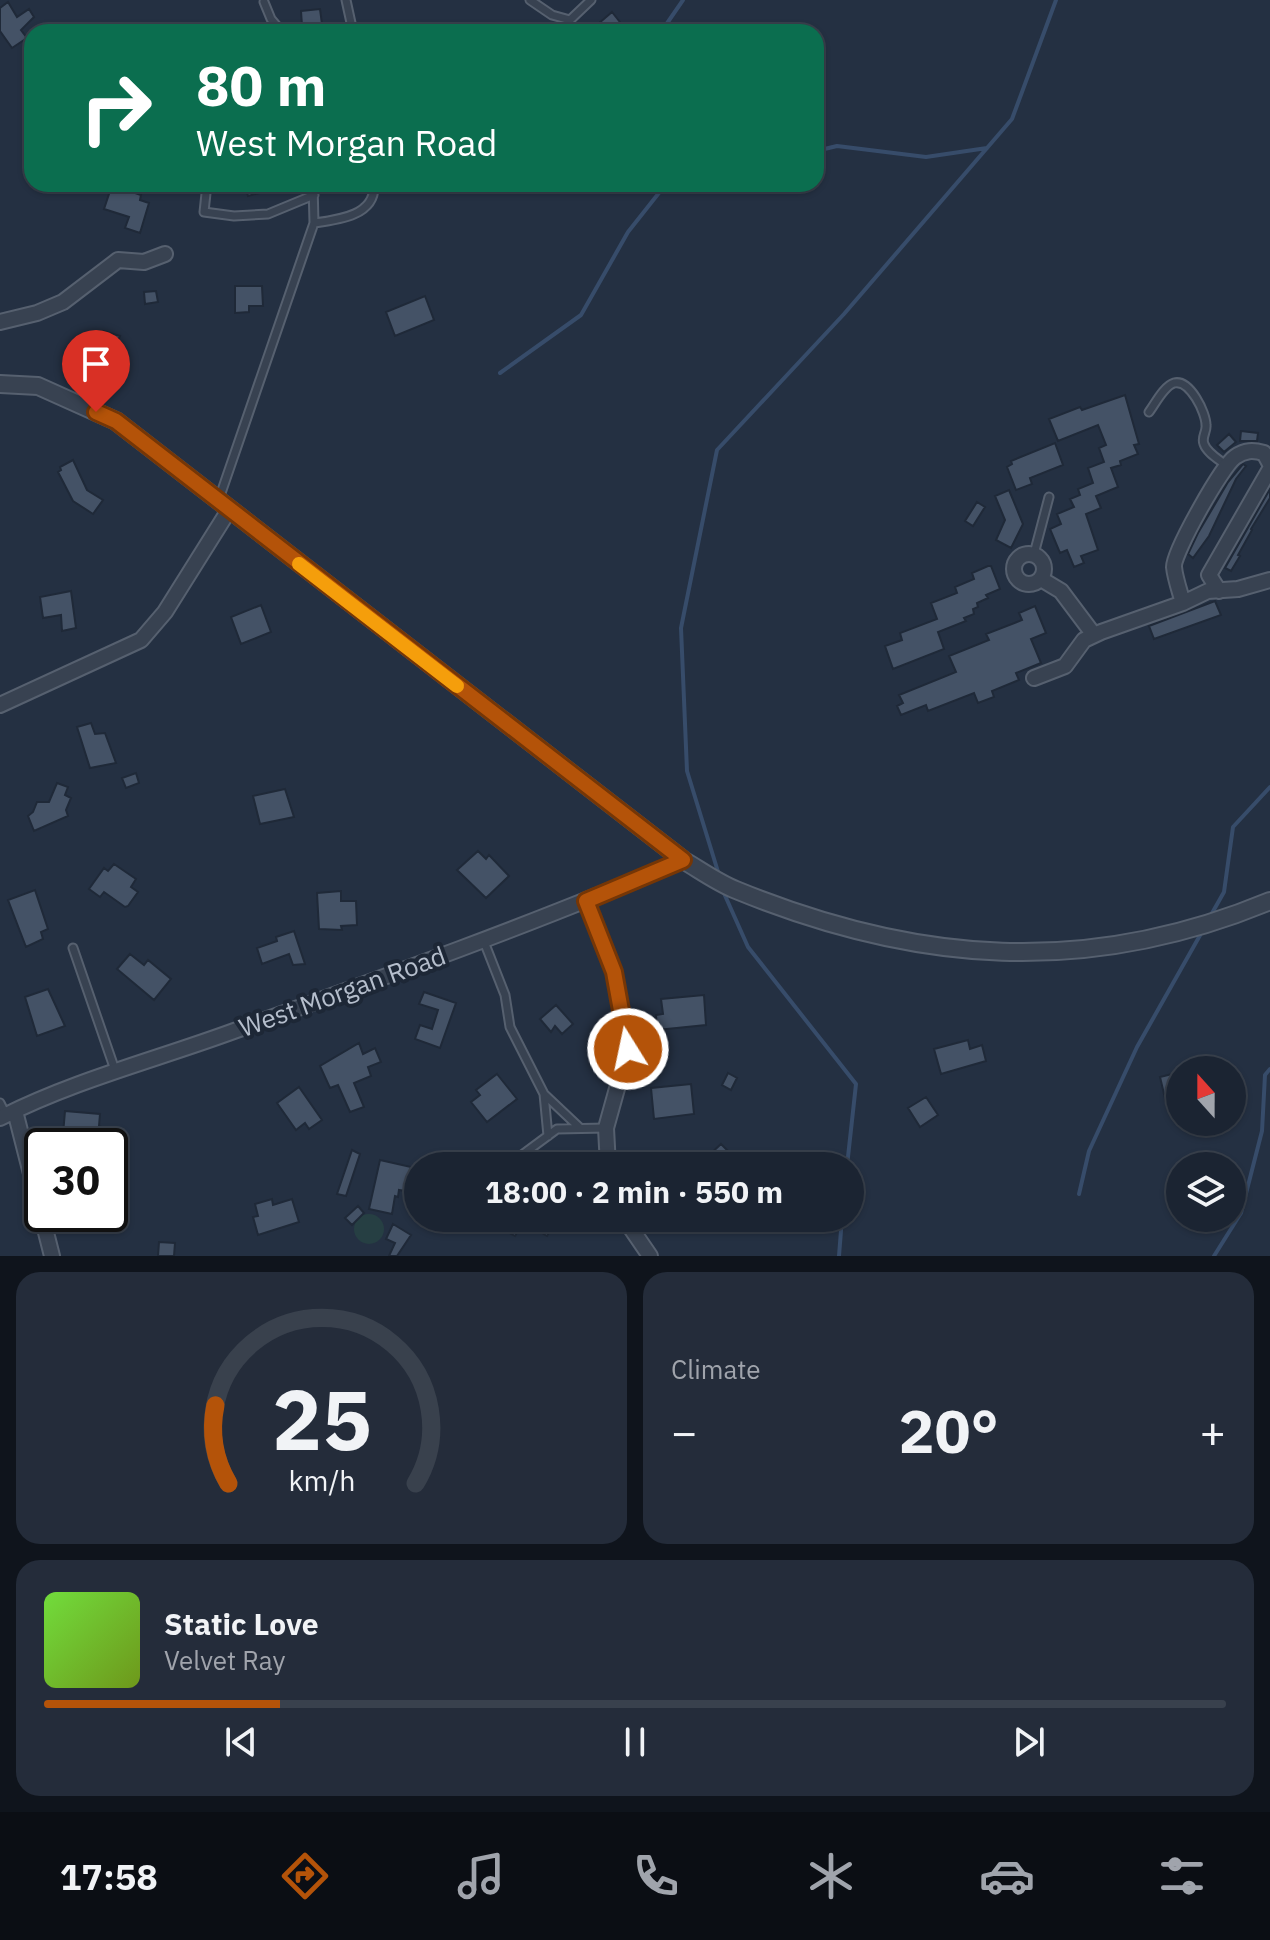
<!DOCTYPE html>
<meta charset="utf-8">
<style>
body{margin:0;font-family:"IBM Plex Sans",sans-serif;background:#242c3a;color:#f1f3f6;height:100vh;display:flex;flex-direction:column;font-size:30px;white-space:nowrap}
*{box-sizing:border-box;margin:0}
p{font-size:26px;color:#a0a4ac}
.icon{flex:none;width:44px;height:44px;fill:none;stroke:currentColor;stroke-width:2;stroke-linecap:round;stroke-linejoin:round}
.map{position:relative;height:1256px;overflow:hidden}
.drawer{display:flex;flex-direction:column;gap:16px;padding:16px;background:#0f141c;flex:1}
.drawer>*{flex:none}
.top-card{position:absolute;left:24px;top:24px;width:800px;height:168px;border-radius:24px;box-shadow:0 2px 6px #0004,0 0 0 2px #39414d;background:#0b6e4f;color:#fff;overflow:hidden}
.needle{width:52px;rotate:339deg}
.fabs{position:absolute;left:1166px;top:1056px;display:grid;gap:16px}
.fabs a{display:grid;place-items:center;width:80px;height:80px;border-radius:50%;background:#1b2432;box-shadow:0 2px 6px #0004,0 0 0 2px #39414d;font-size:40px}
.speed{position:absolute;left:24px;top:1128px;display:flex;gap:16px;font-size:40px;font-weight:700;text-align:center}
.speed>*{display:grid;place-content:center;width:104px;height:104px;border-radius:50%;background:#1b2432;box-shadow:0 2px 6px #0004,0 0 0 2px #39414d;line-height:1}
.speed .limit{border:4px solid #111;border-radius:12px;background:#fff;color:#111}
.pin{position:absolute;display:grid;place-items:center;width:68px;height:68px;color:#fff;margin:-82px -34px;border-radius:50% 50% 50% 0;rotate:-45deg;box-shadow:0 0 8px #0007}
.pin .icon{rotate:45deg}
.me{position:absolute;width:88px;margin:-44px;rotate:350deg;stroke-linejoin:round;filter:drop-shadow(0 0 6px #0008)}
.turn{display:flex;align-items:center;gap:28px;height:168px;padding:0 40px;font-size:36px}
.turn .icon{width:104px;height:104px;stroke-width:2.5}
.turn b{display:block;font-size:56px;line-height:68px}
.big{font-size:60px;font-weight:700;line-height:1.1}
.drawer .card{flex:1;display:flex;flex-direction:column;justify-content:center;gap:12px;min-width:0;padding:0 28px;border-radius:24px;background:#242c3a}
.drawer .dial{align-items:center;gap:0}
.dial svg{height:208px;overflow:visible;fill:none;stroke:#39414d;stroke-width:7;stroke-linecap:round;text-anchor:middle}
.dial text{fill:#f1f3f6;stroke:none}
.song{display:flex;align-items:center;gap:24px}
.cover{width:96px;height:96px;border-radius:12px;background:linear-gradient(135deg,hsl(100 70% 55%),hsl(80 70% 35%))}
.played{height:8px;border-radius:4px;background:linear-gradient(90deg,#b45309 20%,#39414d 20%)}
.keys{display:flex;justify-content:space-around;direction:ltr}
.heat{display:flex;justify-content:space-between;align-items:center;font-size:44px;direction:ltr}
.drawer .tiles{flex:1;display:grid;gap:16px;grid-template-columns:1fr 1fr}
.card:last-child{grid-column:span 2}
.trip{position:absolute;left:404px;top:1152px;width:460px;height:80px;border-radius:40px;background:#1b2432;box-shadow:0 2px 6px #0004,0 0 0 2px #39414d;font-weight:700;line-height:80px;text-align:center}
.tabs{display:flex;height:128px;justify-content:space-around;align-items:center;background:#0b0e14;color:#a0a4ac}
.tabs .icon{width:56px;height:56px}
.tabs .on{color:#b45309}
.tabs b{font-size:36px;color:#f1f3f6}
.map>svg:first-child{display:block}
</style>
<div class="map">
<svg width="1270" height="1256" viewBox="0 0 1270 1256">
<rect width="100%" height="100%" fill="#243042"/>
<path fill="#263f43" d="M354 1229a15 15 0 1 1 30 0a15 15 0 1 1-30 0Z"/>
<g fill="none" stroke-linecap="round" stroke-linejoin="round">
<path stroke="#374c6a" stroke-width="4" d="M661,32L683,0
M816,151L837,146L926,157L987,148
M500,373L581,315L628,232L666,184
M719,875L687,771L681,628L717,450L844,314L1012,119L1056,0
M723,891L748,947L856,1084L847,1166
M1211,915L1224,892L1233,827L1270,787
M1079,1194L1089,1151L1137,1047L1203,930
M839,1256L842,1218
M1214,1256L1241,1213L1262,1131L1265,1075L1270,1069"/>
</g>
<path fill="#445266" stroke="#1f2938" stroke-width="2" d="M8,2L17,17L29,9L34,17L21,30L27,38L12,48L0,31V8Z
M320,9L322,24L302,26L301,11Z
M612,12L623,26L615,32H605L598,24Z
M245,184H281V187L248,196Z
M112,185L141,195L140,200L149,203L140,233L125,228L129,217L104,209Z
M235,286H262L263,306H249V312L235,313Z
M156,291L158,302L145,304L144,292Z
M425,296L434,320L395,336L386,312Z
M103,331L120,336L117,343L121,344L115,362L95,356Z
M1125,395L1139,444L1134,445L1138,454L1120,461L1121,465L1111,468L1118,487L1096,496L1101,508L1086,514L1098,550L1081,556L1084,563L1074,567L1067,550L1060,553L1050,529L1061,524L1057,514L1074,507L1070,499L1080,495L1078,489L1093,483L1088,468L1104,462L1099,448L1106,445L1098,425L1058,441L1049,419L1080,407L1082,410Z
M1241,431L1258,433L1257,441H1240Z
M1229,434L1236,442L1224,452L1217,445Z
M1055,443L1063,465L1030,478L1032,484L1016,490L1007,467L1012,464L1011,461Z
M73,460L87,490L103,500L93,514L73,501L58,472L61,470L60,467Z
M1243,464L1246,466L1236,479L1209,536L1193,558L1188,554L1198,533L1228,482Z
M1270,489V498L1251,529L1252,530L1238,555L1240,556L1231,571L1225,568Z
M1009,490L1023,524L1011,548L996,540L1005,520L995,496Z
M977,502L985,507L973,526L965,521Z
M988,566H991L1000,589L986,595L988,598L977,603L978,607L973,609L974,614L964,618L966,621L938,632L944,649L893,669L885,646L902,640L900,633L937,619L931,603L957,593L955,587L974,579L972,573Z
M71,591L76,628L62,631L61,615L43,618L40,597Z
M1215,601L1221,615L1154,639L1149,626Z
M261,605L271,632L241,644L231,617Z
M1035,606L1046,633L1031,639L1041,663L1016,673L1019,680L992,691L994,697L978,703L974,693L928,711L926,705L901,715L897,706L903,703L899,695L956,672L949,656L989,640L986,634L1022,620L1019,613Z
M91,723L95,734L105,733L116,763L90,768L77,727Z
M136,773L139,783L126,788L122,778Z
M57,783L68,787L65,795L71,798L66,810L68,816L34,831L28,816L33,812L37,802H49Z
M285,789L294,817L260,824L253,796Z
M478,851L486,859L489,855L509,876L486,898L457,870Z
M114,864L136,879L131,887L138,892L128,906L125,907L104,892L100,897L89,889L104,868L108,871Z
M35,890L48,929L41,932L43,939L26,947L8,900Z
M341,891V901H356L357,925L341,926L342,930L319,929L317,893Z
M294,931L305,964L293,965L289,954L262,964L257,948L277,941L276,937Z
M130,954L144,965L148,960L171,979L154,1000L117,969Z
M48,989L65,1026L37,1036L25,997Z
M424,992L456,1003L440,1048L415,1039L420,1025L432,1029L438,1010L419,1004Z
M704,995L706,1025L657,1030L656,1015L663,1014L661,999Z
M556,1005L573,1024L562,1034L555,1026L551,1032L540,1019Z
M968,1040L970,1049L982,1045L986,1061L941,1074L934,1049Z
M359,1043L363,1054L375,1048L381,1062L368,1067L371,1076L354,1083L364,1107L350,1112L338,1085L330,1088L320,1066Z
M1180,1072V1108L1168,1111L1160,1077Z
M728,1073L737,1078L731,1090L722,1085Z
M497,1074L517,1099L487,1122L471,1102L480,1095L476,1090Z
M691,1084L694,1114L654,1119L651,1088Z
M299,1087L322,1120L309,1129L305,1123L296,1130L277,1103Z
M926,1097L938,1115L920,1127L908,1108Z
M65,1111L100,1114L99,1126L106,1129L105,1146H62Z
M721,1144L732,1155L722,1166H714L706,1158Z
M352,1150L360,1154L346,1196L337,1194Z
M380,1160L411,1167L405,1191L399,1190L398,1197L395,1196L392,1214L369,1209Z
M272,1199L273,1205L292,1199L299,1222L258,1235L253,1217L258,1216L255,1204Z
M358,1206L364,1213L352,1225L345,1218Z
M507,1218H558L547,1236L524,1222L515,1236L501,1228Z
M393,1224L411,1235L397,1256H389L395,1243L386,1239Z
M159,1242L175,1243L174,1256H158Z"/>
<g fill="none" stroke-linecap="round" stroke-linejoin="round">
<g stroke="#56606f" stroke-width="11">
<path id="service" d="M346,0L353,32
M530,0L552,15L570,20L591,0
M264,2L271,19L282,32
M207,184L204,212L234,216L268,214L314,195
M313,184L314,223
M1149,412C1155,404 1164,386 1174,383C1190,379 1206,413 1206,425C1207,432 1201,437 1204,444C1207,453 1220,460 1227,466
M219,499L314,223C337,220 376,216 374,184
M1034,554L1049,497
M483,939L505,995L510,1027L544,1094L548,1136
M73,948L115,1070
M544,1094L580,1128
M0,1103L6,1115
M507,1166L557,1129L606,1128"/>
</g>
<g stroke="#56606f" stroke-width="18">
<path id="minor" d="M0,322L37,313L63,302L118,260L144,262L165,254
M1014 569a15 15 0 1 1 30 0a15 15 0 1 1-30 0Z
M1041,579L1061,591L1094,635
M1219,591L1209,575L1270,469
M1183,603C1180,592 1175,578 1174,567C1173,553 1222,466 1235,457C1245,450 1253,450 1264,453L1270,464
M1034,678L1065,666L1084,640L1101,632L1183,603L1208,591L1238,589L1270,580
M0,705L141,640L165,612L229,510
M586,901L614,972L628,1049L606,1128L608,1166
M15,1111L52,1256
M0,1118C75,1080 155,1060 234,1031C385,977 536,923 683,860
M624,1218L650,1256"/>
</g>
<g stroke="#56606f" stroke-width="20">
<path id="tertiary" d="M0,384L38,386L116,421L683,860C700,870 718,883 736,890C917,964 1087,977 1270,901"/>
</g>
<use href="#service" stroke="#384251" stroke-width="7"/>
<use href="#minor" stroke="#384251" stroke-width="14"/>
<use href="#tertiary" stroke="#384251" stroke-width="16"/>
</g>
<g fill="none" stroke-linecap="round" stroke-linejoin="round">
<g stroke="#753606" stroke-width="20">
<path id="route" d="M96,412L116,421L683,860L586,901L614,972L628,1049"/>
</g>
<use href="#route" stroke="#b45309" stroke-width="14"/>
<path stroke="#f59e0b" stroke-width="14" d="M299,564L457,686"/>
</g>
<g text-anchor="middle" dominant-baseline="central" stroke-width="8" stroke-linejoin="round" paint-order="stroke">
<g font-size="26" fill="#b5becc" stroke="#1d2736">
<text transform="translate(342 991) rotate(-20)">West Morgan Road</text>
</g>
</g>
</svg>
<div class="fabs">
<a><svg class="needle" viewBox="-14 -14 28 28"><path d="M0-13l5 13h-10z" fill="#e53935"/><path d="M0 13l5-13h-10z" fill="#a0a4ac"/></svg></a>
<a><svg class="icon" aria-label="layers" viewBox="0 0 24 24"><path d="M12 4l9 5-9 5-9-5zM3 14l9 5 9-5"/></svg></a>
</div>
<div class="speed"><div class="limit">30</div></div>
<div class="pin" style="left:96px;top:412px;background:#d93025"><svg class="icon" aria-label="arrive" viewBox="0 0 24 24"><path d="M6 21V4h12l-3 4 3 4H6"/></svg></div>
<svg class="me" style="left:628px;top:1049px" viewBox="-20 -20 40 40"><circle r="17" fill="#b45309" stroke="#fff" stroke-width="3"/><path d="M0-11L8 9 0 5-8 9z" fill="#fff"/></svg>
<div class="trip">18:00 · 2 min · 550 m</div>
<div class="top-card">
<div class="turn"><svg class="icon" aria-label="right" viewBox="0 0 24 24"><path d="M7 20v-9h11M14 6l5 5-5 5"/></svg><div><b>80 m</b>West Morgan Road</div></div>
</div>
</div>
<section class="drawer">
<div class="tiles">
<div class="card dial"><svg viewBox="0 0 100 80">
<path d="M14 69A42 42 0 1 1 86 69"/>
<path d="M14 69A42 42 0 0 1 9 39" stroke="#b45309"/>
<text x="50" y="56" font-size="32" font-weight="700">25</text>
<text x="50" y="72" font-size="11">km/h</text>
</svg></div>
<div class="card"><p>Climate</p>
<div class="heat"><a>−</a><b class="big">20°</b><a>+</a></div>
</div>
<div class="card">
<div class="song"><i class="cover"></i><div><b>Static Love</b><p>Velvet Ray</p></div></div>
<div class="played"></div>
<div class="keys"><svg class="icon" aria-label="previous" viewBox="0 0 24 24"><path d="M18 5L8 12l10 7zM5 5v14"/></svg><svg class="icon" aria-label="pause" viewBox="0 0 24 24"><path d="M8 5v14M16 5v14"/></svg><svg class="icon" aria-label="next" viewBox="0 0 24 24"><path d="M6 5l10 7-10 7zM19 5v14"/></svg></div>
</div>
</div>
</section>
<nav class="tabs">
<b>17:58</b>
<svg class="icon on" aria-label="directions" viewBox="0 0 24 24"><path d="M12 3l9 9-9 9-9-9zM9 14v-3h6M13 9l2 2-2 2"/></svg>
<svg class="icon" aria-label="music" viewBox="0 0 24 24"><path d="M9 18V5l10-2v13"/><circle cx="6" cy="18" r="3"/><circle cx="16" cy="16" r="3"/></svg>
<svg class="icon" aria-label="phone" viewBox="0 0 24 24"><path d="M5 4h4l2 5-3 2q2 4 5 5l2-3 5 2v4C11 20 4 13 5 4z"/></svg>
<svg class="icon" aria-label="climate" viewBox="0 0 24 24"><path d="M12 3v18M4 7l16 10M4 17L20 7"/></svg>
<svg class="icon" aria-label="car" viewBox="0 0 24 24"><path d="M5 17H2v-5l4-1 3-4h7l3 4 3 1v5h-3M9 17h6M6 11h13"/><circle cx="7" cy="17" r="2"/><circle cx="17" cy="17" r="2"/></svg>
<svg class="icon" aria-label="filters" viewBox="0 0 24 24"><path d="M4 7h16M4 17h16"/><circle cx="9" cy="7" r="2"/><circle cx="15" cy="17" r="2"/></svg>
</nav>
